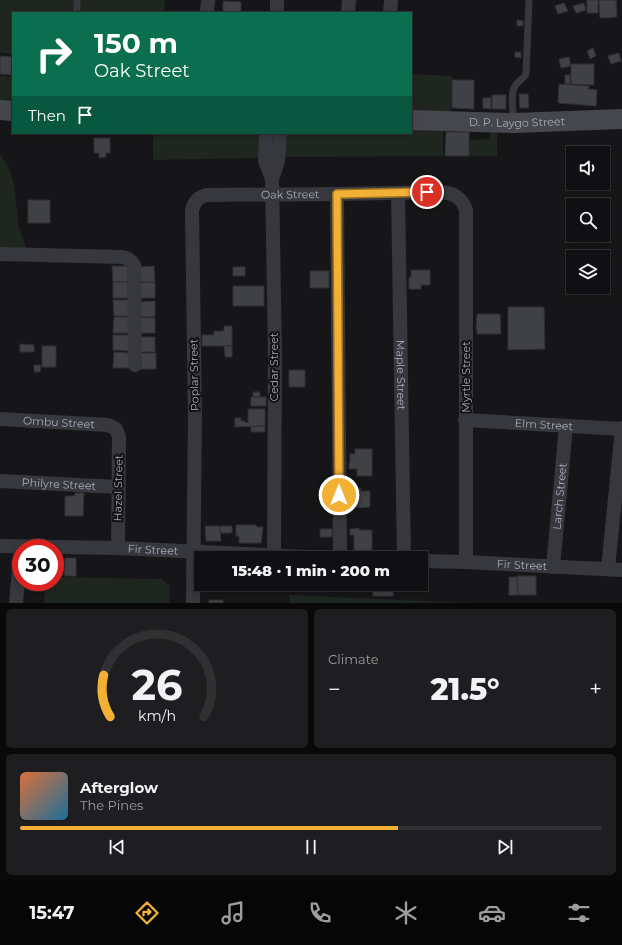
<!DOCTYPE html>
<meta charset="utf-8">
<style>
body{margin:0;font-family:Montserrat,sans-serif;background:#1e1e20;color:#f1f3f6;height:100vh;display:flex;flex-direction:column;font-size:15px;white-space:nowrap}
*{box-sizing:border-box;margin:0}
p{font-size:13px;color:#9c9d9f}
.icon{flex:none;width:22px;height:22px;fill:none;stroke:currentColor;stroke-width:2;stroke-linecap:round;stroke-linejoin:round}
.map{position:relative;height:603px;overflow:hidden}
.side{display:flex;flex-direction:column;gap:6px;padding:6px;background:#09090a;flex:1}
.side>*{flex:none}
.top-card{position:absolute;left:12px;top:12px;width:400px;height:122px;border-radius:0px;box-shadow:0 2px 6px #0003,0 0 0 1px #303032;background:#0b6e4f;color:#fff;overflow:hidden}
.fabs{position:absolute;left:566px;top:146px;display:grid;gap:8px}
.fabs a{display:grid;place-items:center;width:44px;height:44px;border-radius:0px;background:#101012;box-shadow:0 2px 6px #0003,0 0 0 1px #303032;font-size:20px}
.speed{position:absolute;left:12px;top:539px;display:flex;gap:8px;font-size:20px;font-weight:700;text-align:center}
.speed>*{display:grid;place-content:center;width:52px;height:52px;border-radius:50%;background:#101012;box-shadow:0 2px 6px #0003,0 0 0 1px #303032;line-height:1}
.speed .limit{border:6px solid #d22;background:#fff;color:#111}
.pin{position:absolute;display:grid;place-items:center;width:34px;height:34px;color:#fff;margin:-17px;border:2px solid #fff;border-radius:50%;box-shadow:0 1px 4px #0007}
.me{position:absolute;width:44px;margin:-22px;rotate:0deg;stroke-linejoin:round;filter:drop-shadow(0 0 3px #0008)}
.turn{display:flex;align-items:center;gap:14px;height:84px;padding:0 16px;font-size:18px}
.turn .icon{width:52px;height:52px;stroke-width:2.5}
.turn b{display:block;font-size:28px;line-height:34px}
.then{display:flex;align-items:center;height:38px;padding:0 16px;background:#0003;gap:8px;font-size:15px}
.big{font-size:30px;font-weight:800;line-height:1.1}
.side .tile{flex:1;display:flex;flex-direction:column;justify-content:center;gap:6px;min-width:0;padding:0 14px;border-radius:6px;background:#1e1e20}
.side .dial{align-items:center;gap:0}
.dial svg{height:104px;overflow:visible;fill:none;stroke:#303032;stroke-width:7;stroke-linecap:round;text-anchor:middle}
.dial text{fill:#f1f3f6;stroke:none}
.song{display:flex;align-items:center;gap:12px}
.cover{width:48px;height:48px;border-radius:6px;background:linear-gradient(135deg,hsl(20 70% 55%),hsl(200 70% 35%))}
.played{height:4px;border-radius:2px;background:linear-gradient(90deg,#f2b134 65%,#303032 65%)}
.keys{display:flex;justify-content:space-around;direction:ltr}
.heat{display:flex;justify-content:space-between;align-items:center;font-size:22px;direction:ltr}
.side .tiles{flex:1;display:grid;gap:6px;grid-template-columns:1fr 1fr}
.tile:last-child{grid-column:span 2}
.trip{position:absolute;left:194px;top:551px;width:234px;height:40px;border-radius:0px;background:#101012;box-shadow:0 2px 6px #0003,0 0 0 1px #303032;font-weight:800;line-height:40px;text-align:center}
.menu{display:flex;height:64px;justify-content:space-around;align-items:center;background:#060607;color:#9c9d9f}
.menu .icon{width:28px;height:28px}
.menu .active{color:#f2b134}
.menu b{font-size:18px;color:#f1f3f6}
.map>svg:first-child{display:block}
</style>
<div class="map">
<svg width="622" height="603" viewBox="0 0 622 603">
<rect width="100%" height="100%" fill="#161618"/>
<path fill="#1e261f" d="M0,0H165L164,13H13V54L0,53Z
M411,74L452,76L451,111H411Z
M0,76L13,77V102L0,101Z
M411,127L443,128V156L285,157L286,133H411Z
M490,132H497V156H469V140L490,139Z
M153,133H259V158L153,160Z
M0,155C18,174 15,204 19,227C21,235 25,241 26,248H0Z
M55,577L161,579L170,586L169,603H44L45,582H55Z
M289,595L471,603H289Z"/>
<path fill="#404145" stroke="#303034" d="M587,0H598V13H587Z
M599,0H616L617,17L600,18Z
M223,1L241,2V13H223Z
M564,3L568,11L558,14L555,6Z
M584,3L586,10L576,13L573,6Z
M517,20L523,21V26H517Z
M593,48L596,56L590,59L587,51Z
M515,52H521V58L515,57Z
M619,53L621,61L611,64L608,56Z
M0,56L13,57V75L0,74Z
M569,57L571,66L561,68L559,59Z
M571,64H594V85L571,84Z
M565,75H570V84H565Z
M452,80H474V109L452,108Z
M559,84L589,86L588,89L597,90L596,106L558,103Z
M519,94H528L529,108H520Z
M492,95H506V109H492Z
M483,98H491V109L483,108Z
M446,132H469V156H445Z
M94,138H110V153H106V157L99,158V153H94Z
M28,200H50V223H28Z
M112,266H128V282H113Z
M154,266L155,282H139V267Z
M233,267H245V276H233Z
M411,270H430V285H421V289H409V278L411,277Z
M310,271H329V288H310Z
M113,282H128V298H113Z
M155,282V298H140L139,283Z
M233,286H264V306H233Z
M113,300H129V316H114Z
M155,301V317H139V302Z
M508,307H544L545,349L508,350Z
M477,314H500L501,334H477V329H476Z
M114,317H129V333H113Z
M140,317L155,318V333H139Z
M224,326H232V346H202V335H214V331H224Z
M113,335H129V351L113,350Z
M140,337H155V352H140Z
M20,344L34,345V352H20Z
M42,346H56V367H42Z
M224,346H232V357H225Z
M114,352L129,353V368H113Z
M140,353H156V369H140Z
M34,365H41L40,372H34Z
M289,370H305V387H289Z
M253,392H260V397H253Z
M251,397H266V406H251Z
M248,409H265V426L235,427V418H241V421H245V423L248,422Z
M265,426V432H251V427Z
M355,449H372V476H357V469H349V463H350V454H355Z
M361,488V491H370V507L351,508L353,489Z
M75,493H84L83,516H65V496H74Z
M236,525H256V527H263L261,543H239V536H236Z
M205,526H220L221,541H206Z
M220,526H232V533H220Z
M359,528V530H372V551H354V535H350V529Z
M320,529H332V537H320Z
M65,558H76V576H64Z
M517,576H536V595H518Z
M509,577H517L518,595H509Z
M373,584H393V596H373Z
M209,600H223V603H209Z"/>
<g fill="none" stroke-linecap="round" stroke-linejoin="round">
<path stroke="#37383d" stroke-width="7" d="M77,0V13
M514,122C513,113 510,94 515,86C518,81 523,80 526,74L529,0"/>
<g stroke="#37383d" stroke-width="14">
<path d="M207,13L208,0"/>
<path d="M277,13V0"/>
<path d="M348,13L349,0"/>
<path d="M390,13L391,0"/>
<path d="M266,133L265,161L272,179"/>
<path id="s1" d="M398,193L404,558"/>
<path d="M337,194L340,558"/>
<path d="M0,254L122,257C128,258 131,260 134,265L135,365"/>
<path id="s2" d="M0,419L108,425L116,429L119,437L118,548"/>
<path id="s3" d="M465,420L622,429"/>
<path id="s4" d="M0,481L118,487"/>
<path id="s5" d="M0,546L118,548L329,558"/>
<path d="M274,555L275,355L272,179L278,161L280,133"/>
<path id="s6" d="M421,561L466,562L622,570"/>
<path id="s7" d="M553,567L566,426"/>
<path d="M608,569L622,428"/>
<path d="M16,603L21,547"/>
<path id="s8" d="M193,603L195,417L192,210C194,202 198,197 206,195L337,194L441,192C454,193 462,198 466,210V562"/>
</g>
<g stroke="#45474d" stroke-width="20">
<path d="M0,110L13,111"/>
<path id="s9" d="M411,120L514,123L622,119"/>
</g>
</g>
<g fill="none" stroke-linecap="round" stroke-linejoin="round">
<g stroke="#9d7322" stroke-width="10">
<path id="route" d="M339,495L337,194L427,192"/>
</g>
<use href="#route" stroke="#f2b134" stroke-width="7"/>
</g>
<g text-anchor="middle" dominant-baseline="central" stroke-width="4" stroke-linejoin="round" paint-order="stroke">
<g font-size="11" fill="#a8adb8" stroke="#111113">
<text stroke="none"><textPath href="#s9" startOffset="106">D. P. Laygo Street</textPath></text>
<text stroke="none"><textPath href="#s8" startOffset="499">Oak Street</textPath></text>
<text transform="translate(274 367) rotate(-90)">Cedar Street</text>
<text transform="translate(194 375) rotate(-91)">Poplar Street</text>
<text stroke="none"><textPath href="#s1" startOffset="182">Maple Street</textPath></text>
<text transform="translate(466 377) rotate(-90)">Myrtle Street</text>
<text stroke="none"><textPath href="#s2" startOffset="59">Ombu Street</textPath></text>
<text stroke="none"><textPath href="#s3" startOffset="79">Elm Street</textPath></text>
<text stroke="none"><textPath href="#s4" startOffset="59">Philyre Street</textPath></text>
<text transform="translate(118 488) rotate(-89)">Hazel Street</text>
<text stroke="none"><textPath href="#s7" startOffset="71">Larch Street</textPath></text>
<text stroke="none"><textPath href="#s5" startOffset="153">Fir Street</textPath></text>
<text stroke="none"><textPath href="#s6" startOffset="101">Fir Street</textPath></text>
</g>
</g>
</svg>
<div class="fabs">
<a><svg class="icon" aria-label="sound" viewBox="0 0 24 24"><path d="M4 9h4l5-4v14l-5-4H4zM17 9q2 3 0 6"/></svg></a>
<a><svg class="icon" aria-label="search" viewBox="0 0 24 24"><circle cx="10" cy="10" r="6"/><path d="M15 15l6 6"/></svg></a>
<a><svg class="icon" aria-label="layers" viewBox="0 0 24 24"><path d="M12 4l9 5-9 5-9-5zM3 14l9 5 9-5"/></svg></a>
</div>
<div class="speed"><div class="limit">30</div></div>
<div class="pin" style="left:427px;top:192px;background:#d93025"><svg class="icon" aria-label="arrive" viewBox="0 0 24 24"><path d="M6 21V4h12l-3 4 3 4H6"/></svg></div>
<svg class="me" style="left:339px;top:495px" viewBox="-20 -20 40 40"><circle r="17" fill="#f2b134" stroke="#fff" stroke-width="3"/><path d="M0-11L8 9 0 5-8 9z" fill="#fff"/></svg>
<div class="trip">15:48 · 1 min · 200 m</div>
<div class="top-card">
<div class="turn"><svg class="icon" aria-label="right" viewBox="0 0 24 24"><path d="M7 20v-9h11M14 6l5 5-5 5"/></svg><div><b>150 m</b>Oak Street</div></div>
<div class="then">Then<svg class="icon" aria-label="arrive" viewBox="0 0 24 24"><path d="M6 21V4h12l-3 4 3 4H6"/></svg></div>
</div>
</div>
<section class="side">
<div class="tiles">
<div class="tile dial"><svg viewBox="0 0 100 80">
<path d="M14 69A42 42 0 1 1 86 69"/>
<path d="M14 69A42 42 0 0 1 9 37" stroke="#f2b134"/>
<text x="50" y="56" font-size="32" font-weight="700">26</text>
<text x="50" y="72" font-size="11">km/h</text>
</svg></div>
<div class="tile"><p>Climate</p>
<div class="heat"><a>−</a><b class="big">21.5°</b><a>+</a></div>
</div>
<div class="tile">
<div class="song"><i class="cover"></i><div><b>Afterglow</b><p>The Pines</p></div></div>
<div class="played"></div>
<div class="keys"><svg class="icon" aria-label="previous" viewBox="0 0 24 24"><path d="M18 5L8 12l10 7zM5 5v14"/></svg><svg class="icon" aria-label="pause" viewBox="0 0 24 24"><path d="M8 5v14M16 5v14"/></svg><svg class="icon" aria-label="next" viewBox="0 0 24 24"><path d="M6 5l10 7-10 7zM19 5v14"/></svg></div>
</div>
</div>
</section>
<nav class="menu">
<b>15:47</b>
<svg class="icon active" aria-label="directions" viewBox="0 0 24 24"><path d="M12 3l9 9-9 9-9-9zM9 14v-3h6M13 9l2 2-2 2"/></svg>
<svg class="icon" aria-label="music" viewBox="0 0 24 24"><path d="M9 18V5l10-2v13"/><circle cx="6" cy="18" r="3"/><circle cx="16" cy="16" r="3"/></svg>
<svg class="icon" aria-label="phone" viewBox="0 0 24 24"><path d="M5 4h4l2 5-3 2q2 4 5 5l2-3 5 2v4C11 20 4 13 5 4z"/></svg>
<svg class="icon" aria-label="climate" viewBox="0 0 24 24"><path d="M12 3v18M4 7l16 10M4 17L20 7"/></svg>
<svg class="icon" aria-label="car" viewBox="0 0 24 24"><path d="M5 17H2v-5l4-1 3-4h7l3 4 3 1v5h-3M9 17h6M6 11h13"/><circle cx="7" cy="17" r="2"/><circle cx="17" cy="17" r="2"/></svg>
<svg class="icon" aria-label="filters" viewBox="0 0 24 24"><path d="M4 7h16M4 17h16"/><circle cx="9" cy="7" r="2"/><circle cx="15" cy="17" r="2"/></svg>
</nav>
